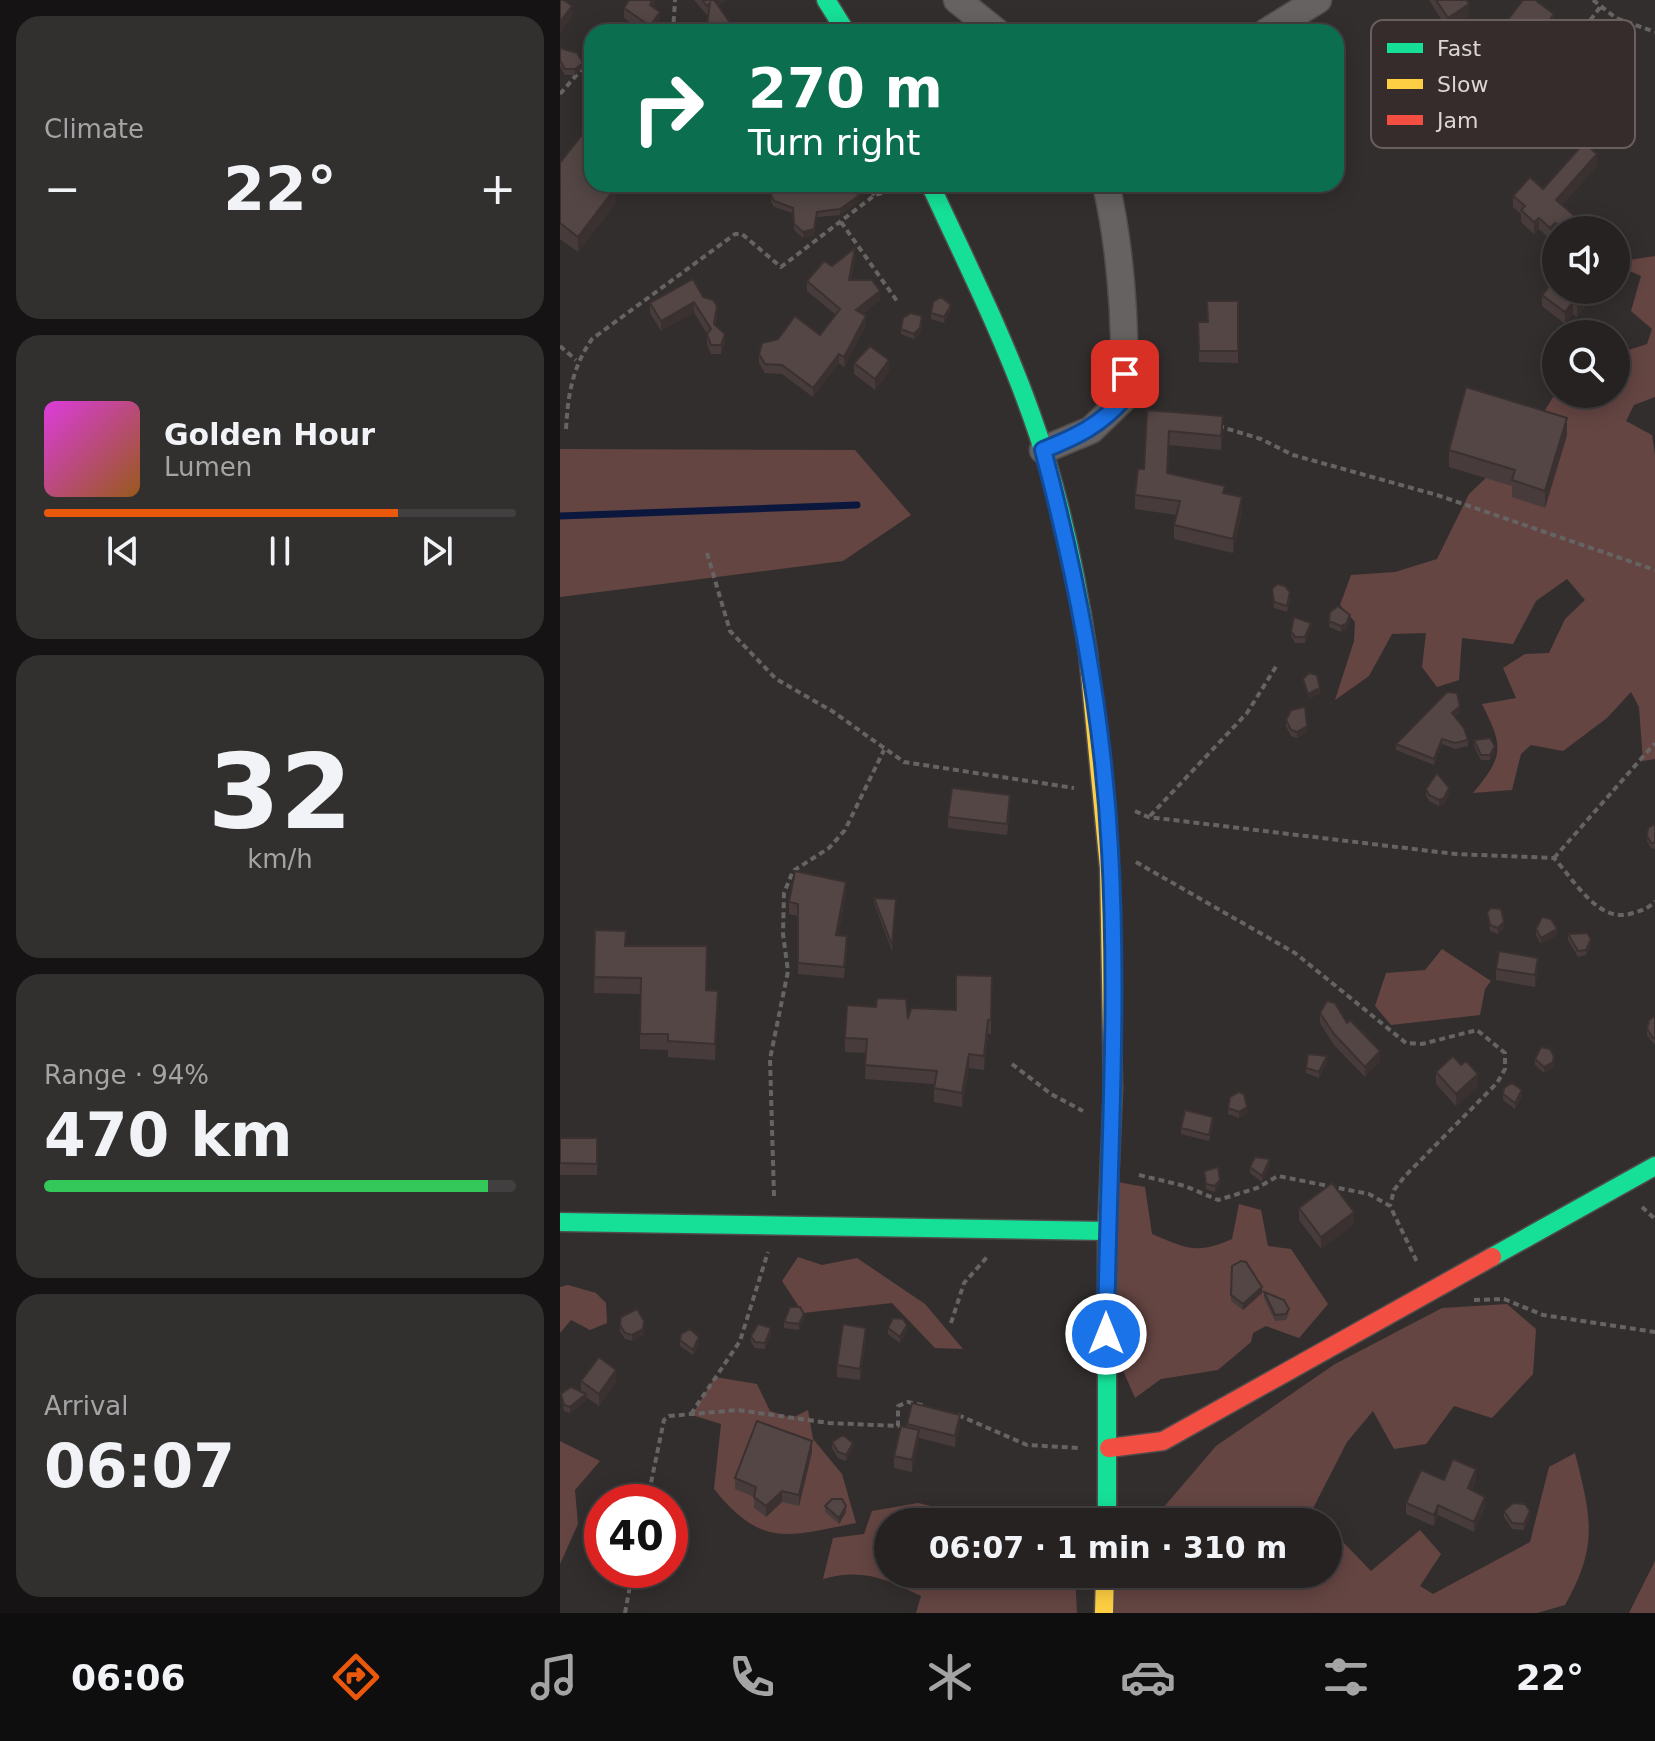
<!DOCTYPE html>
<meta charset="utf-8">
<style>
body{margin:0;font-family:"DejaVu Sans",sans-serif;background:#322f2f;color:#f1f3f6;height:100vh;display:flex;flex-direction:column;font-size:30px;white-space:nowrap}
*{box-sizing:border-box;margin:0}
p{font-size:26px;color:#a4a4a5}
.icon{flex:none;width:44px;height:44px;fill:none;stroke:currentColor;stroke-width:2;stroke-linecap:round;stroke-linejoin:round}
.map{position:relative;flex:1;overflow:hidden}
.side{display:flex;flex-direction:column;gap:16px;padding:16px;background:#151313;width:560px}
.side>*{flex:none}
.top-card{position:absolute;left:24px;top:24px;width:760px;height:168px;border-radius:24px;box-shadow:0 4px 20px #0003,0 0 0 2px #423f40;background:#0b6e4f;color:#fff;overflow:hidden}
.buttons{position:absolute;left:982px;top:216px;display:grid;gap:16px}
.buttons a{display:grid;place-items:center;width:88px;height:88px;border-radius:50%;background:#262222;box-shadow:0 4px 20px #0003,0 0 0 2px #423f40;font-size:40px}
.speed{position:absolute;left:24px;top:1484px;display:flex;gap:16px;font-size:40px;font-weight:700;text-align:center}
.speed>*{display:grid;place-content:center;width:104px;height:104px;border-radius:50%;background:#262222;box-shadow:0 4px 20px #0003,0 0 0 2px #423f40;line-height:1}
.speed .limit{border:12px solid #d22;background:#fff;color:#111}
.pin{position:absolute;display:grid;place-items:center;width:68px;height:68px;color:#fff;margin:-34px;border-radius:16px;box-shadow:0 4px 12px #0006}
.me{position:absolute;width:88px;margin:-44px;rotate:0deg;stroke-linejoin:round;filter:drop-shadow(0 0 6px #0008)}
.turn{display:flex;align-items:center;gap:28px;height:168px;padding:0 32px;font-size:36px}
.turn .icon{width:104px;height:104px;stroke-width:2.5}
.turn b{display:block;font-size:56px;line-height:68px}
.big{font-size:60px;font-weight:700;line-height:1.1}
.side .widget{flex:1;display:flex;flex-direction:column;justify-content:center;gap:12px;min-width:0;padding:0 28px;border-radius:24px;background:#322f2f}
.side .dial{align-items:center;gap:0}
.dial b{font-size:104px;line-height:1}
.song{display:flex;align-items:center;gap:24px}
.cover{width:96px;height:96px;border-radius:12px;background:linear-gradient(135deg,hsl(300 70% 55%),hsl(30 70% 35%))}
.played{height:8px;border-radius:4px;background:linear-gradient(90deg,#ea580c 75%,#423f40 75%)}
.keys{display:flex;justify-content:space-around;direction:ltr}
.heat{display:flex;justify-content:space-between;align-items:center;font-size:44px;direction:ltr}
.charge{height:12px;border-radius:6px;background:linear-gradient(90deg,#34c759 94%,#423f40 0)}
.trip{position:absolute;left:314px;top:1508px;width:468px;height:80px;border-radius:40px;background:#262222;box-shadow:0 4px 20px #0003,0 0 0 2px #423f40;font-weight:700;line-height:80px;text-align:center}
.dock{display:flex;height:128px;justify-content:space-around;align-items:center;background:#0f0e0e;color:#a4a4a5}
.dock .icon{width:56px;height:56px}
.dock .current{color:#ea580c}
.dock b{font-size:36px;color:#f1f3f6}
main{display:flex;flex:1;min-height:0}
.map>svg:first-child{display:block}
</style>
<main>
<section class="side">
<div class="widget"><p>Climate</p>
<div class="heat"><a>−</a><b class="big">22°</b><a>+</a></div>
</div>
<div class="widget">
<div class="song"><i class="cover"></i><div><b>Golden Hour</b><p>Lumen</p></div></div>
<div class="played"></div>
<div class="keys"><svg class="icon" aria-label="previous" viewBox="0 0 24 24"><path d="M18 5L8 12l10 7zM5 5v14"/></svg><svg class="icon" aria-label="pause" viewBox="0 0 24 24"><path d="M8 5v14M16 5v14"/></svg><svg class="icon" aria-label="next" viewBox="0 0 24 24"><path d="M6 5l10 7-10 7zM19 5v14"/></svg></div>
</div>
<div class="widget dial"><b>32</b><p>km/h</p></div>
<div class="widget"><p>Range · 94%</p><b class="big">470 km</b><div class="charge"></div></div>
<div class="widget"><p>Arrival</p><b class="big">06:07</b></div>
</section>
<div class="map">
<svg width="1095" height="1613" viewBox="0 0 1095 1613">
<rect width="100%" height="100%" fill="#332e2e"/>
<path fill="#644542" d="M1095,256V397L1074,405L1066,421L1092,435L1095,455V759L1083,761L1079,707L1071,692L1047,718L1003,751L971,745L961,754L952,790L913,793C945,755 943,746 922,704L956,698L943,668L965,654L989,653L1005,619L1025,600L1007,579L976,601L953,644L902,638L899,680L877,687L862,667L866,633L832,634L809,676L775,700L794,641L795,622L780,605L791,575L835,572L877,559L909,494L968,438L993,397L1030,405L1033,394H1056V354L1087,344L1092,329L1071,311L1081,276L1056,265V262Z
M0,449L295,450L351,515L283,561L0,597Z
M882,949L931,981L925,989L920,1015L831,1025L815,1006L826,973L865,970Z
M552,1181L585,1187L592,1234C626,1248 636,1255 672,1239L679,1204L701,1210L708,1246L731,1249L768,1304L739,1338L706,1326L693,1333L691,1342L658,1370L601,1379L575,1398L555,1352Z
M238,1257L262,1265L297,1258L365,1304L403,1349L375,1348L332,1303L243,1313L222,1281Z
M8,1285L36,1293L46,1303L47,1323L30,1330L11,1320L0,1333V1287Z
M947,1304L976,1329L973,1374L932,1418L894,1406L866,1444L834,1449L813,1411L787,1442L746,1522H591L656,1446L775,1364L882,1308Z
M155,1377L197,1384L210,1411L232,1418L248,1410L253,1439L282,1474L296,1523C227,1536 203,1549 154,1489L161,1424L132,1415Z
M0,1441L40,1461L15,1490L18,1524L0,1564Z
M1015,1453C1031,1517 1039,1545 1005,1605L977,1613H553L556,1574H768V1550L782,1541L811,1571L860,1530L881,1554L860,1586L873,1594L970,1542L989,1467Z
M358,1503L440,1522H328V1574H487L492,1578L494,1574H515L517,1613H356L361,1596C325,1579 303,1568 263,1579L273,1538L304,1534L312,1511Z
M1095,1561V1613H1069Z"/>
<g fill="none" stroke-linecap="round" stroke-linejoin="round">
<path stroke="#0b173d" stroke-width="7" d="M0,516L297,505"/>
<g stroke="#514c4c" stroke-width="29">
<path id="street" d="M397,0L437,32
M706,32L758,0
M483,450L531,430L564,398C566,325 562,255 546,184"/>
</g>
<g stroke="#514c4c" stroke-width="21">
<path id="fast" d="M266,0L286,32
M370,184C405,260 443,335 471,414C499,491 516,572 528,653
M0,1222L547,1231
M932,1257L1095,1166
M547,1522V1233L553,1088"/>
</g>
<g stroke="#514c4c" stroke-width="21">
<path id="slow" d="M528,653L549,868L553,1088
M544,1613L545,1574"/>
</g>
<g stroke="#514c4c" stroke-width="21">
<path id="jam" d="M549,1448L603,1441L932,1257"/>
</g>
<path stroke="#666363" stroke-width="4" stroke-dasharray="6 4" stroke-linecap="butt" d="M1033,0L1056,18L1095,32
M113,32L115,0
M988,76L1041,6
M0,94L32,57
M303,184L315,195
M281,222L337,301
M0,346L16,360
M658,426L701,439L733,455L877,495L1095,570
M6,429C8,395 12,368 32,339L175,234H182L221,267L315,195L342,187
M147,553L170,631L216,679L272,711L344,762L514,788
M575,811L588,817L895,854L994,858C1015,881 1039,925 1073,913C1083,910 1089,908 1095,901
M590,816L687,713L717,665
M994,858L1095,743
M576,862L735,953L846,1043L862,1044L917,1030L945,1053V1069L937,1083L845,1176L834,1190L830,1206
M452,1064L491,1094L523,1111
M579,1175L625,1186L658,1200L697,1188L718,1176L809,1194L830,1206L858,1264
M214,1196L210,1059L228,971L223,934L224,893L233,871L269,848L285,830L324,750
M1082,1207L1095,1219
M914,1300L944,1299L983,1315L1095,1332
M391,1323L404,1283L427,1257
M131,1414L180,1341L208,1252
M398,1415L467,1445L519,1448
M87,1502L104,1420L109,1416L178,1410L269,1423L338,1426V1406L348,1402L365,1406
M65,1613L73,1570"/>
<use href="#street" stroke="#666262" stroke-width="26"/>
<use href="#fast" stroke="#16e098" stroke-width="18"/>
<use href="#slow" stroke="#ffcf43" stroke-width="18"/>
<use href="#jam" stroke="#f24e42" stroke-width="18"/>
</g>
<path fill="#473c3b" d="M134,0H166L158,6L171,32L148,14L147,15Z
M869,0H907L909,16L888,30Z
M93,7L100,21L93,32H85L64,18V8Z
M943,26H994L970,58L943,38Z
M0,48L23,68L15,75H5L0,66Z
M959,107L999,111L991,124L959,113Z
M0,163L54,185L56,203L18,252L0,239Z
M1037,166L1002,205L1031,230H996V235L995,234L990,239L979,229L974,234L961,222V214L953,207V196L983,189Z
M262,187L300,201L280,215L257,217L254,235L243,238L234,230L233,213L214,207L211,201V195L235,188Z
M295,257L291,280L320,300L303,314L306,325L284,367L279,363L253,397L222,374L205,373L199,363V354L260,335L276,315L247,291V281L272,266Z
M1031,290L1029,294V301L1017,317L1013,314L1005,324L982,306V295Z
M143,297L157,316L155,325L165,344L161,354H151L147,344V334L134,312L101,331L90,313V303Z
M678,301V363L639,362L638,322H648Z
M391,310L384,323L371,319V313Z
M362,322L360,334L354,339L341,334V329Z
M294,363L329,372L315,390L294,374Z
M587,410L663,430L661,450L609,445L608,473L665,493L682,511L673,553L614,539V525L617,515L575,509V495L584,469Z
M1007,435L985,508L952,497V486L889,467V450Z
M712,589L730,598L727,612L714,608Z
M770,612L790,621L786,630L781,632L769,627Z
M751,628L745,643H735L731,636V631Z
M900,712L895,717L908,740V746L895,749L882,744L874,765L836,750V744Z
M726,720L747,732L737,738L731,736L726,726Z
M914,740L935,752L930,760H921L914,746Z
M866,789L889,794L884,804L879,806L869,801L866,795Z
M450,806L447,835L388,828V817Z
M1095,824V849L1091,848L1087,841V836Z
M286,893L278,935L287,947L284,978L238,974V916L229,914V902Z
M314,898L336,905L332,951L314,903Z
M927,912L944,928L938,934L930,931Z
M976,929L997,935L981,944L976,935Z
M35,930L146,990L158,1006L155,1060L108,1057V1050L80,1049V994L34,993Z
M1008,934L1031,945L1026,955L1018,957L1008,940Z
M936,969H978L975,987L936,980Z
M432,976L431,1034H428L424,1070L409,1068L402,1107L374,1102V1084L305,1079L306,1053L285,1052V1038L348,1019L396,1010Z
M760,1013L787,1023L820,1061L805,1077L774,1045L760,1023Z
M1095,1016V1044L1093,1043L1087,1035V1029Z
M975,1059L994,1061L993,1068L984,1073L975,1065Z
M767,1062L759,1078L746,1073V1068Z
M876,1072L918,1086L896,1106L876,1084Z
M943,1094L962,1096L955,1109L943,1100Z
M668,1108L687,1113L679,1118L668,1114Z
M653,1123L649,1141L621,1134V1128Z
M0,1138H37V1175H0Z
M710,1165L702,1182L690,1173V1167Z
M644,1171L660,1186L655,1192L646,1189Z
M739,1208L794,1224L761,1249L739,1220Z
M672,1266L702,1293L683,1310L671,1301Z
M704,1292L729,1314L726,1320L715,1321L704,1298Z
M244,1319L239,1330L224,1328V1322Z
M60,1325L84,1327L83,1335L72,1341L65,1339L60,1331Z
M328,1328L347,1331L340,1343L328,1334Z
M211,1334L205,1349L195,1348L191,1342V1336Z
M306,1339L300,1380L277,1377V1365Z
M120,1340L139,1343L133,1355L120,1346Z
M21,1381L56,1382L39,1406L26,1397V1400L10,1413L4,1411L1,1394L21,1392Z
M347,1424L400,1426L395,1447L359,1438L352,1472L334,1468V1456L347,1427Z
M272,1442L293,1449L286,1461L278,1458L272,1448Z
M252,1452L239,1506L222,1502L206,1517L194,1508V1497L175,1489V1478Z
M884,1480H916L912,1490L925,1507L914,1532L878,1515L874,1526L846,1514V1503Z
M265,1506L286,1512L279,1524L265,1512Z
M944,1511L970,1517L964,1530L952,1529L944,1517Z"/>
<path fill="#3a3130" d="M92,0H96L90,14V5Z
M154,0H166L154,9Z
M909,4V16L888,30V18Z
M12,6V17L0,34V22Z
M100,12V21L93,32H90V26Z
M994,14V26L970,58V46Z
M23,63V68L15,75V69Z
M999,105V111L991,124V118Z
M1037,154V166L996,212V200Z
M56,187V203L18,252V237Z
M300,195V201L280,215V209Z
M257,212L254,235L243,238V232Z
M979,218V229L974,234V222Z
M995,223V234L990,239V228Z
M295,248V257L289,290V280Z
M1026,290H1031L1029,294V301L1017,317V305Z
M320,291V300L296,319V310Z
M134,302V312L101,331V321Z
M1013,302V314L1005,324V312Z
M391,305V310L384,323V317Z
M306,316V325L284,367V357Z
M362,316L360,334L354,339V334Z
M165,334V344L161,354V345Z
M279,354V363L253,397V388Z
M329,360V372L315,390V379Z
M663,416V430L661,450V436Z
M1007,418V435L985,508V491Z
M682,497V511L673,553V539Z
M790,615V621L786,630L781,632V626Z
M751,623V628L745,643V637Z
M760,688V694L748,700V694Z
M900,706V712L892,719V713Z
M747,726V732L737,738V732Z
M882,739V744L874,765V759Z
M935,746V752L930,760V755Z
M889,788V794L884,804L879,806V800Z
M286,882V893L276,946V935Z
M944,922V928L938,934V928Z
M997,929V935L981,944V938Z
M1031,939V945L1026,955V950Z
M978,958V969L975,987V975Z
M158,991V1006L155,1060V1044Z
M428,1020V1034L424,1070V1056Z
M820,1051V1061L805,1077V1067Z
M409,1054V1068L402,1107V1093Z
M767,1056V1062L759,1078V1072Z
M994,1056L993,1068L984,1073V1067Z
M918,1074V1086L896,1106V1094Z
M962,1090V1096L955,1109V1103Z
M687,1107V1113L679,1118V1112Z
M710,1159V1165L702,1182V1176Z
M660,1180V1186L655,1192V1186Z
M794,1212V1224L761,1249V1237Z
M702,1287V1293L683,1310V1304Z
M244,1314V1319L239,1330V1324Z
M84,1321L83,1335L72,1341V1335Z
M347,1325V1331L340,1343V1337Z
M211,1328V1334L205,1349V1343Z
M306,1328V1339L300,1380V1369Z
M139,1337V1343L133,1355V1350Z
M56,1370V1382L39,1406V1394Z
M26,1394V1400L10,1413V1407Z
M400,1415V1426L395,1447V1436Z
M359,1430V1441L352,1472V1460Z
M252,1441V1452L239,1506V1495Z
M293,1443V1449L286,1461V1455Z
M916,1469V1480L908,1499V1488Z
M222,1491V1502L206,1517V1506Z
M925,1497V1507L914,1532V1522Z
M878,1505V1515L874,1526V1515Z
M286,1506V1512L279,1524V1518Z
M970,1511V1517L964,1530V1524Z"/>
<path fill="#534645" stroke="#3a3130" stroke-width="2" d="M0,0H4L12,6L0,22Z
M69,0H92L90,5L100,12L90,26L64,8Z
M142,0H154L171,24L170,32H146L150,3L147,6Z
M876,0H907L909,4L888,18Z
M963,0H975L994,14L970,46L943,26Z
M0,48L17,53L23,63L15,69H5L0,60Z
M32,122V184H52L56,187L18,237L0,223V163Z
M1024,143L1037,154L996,200L1031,230H1008L995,223L990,228L979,218L974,222L961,210L965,206L953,196L970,177L983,189Z
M238,184H261L262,187L278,185L300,195L280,209L257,212L254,229L243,232L234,224L233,208L214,201L211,195L216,185L235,188Z
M295,248L289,280H312L320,291L296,310L306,316L284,357L279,354L253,388L222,365L205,364L199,354L202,343L218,339L235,316L260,335L280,309L247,281L264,261L272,266Z
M996,278V290H1029L1017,305L1013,302L1005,312L982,295Z
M133,279L143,297L153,300L157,306L154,324L165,334L161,345H151L147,334L151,329L134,302L101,321L90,303Z
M381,297L391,305L384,317L371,313L373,302Z
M647,301H678V351H639L638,322H648Z
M351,313L362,316L360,328L354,334L341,329L343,318Z
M310,346L329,360L315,379L294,363Z
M906,387L1007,418L985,491L952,480L955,470L889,450Z
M587,410L663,416L661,436L609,431L607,473L665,486L663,493L682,497L673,539L614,525L620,501L575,495L578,469H584Z
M717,584L725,586L730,592L727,606L714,602L712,589Z
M778,606L790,615L786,624L781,626L769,621L770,612Z
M734,617L751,623L745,637H735L731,631Z
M749,673L757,675L760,688L748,694L743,679Z
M887,692L897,693L900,706L892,713L904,728L908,740L895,743L882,739L874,759L836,744Z
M745,707L747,726L737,732L731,730L726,720L731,710Z
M930,738L935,746L930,755H921L914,740Z
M877,773L889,788L884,798L879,800L869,795L866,789Z
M392,788L450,795L447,824L388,817Z
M1095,824V843H1091L1087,836L1088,828Z
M235,871L286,882L276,935L287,936L284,967L238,963V904L229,902Z
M314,898L336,899L332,945Z
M931,908L941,909L944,922L938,928L930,925L927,912Z
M982,917L991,919L997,929L981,938L976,929Z
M35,930L66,931L65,946H147L146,990L158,991L155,1044L108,1041V1034H80L81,978L34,977Z
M1027,933L1031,939L1026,950L1018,951L1008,934Z
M939,951L978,958L975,975L936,969Z
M396,975L432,976L431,1020H428L424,1056L409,1054L402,1093L374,1088L377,1071L305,1065L307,1039L285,1038L287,1005L316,1007L317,998L346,999L348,1019L351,1008L396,1010Z
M767,1001L775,1003L787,1023L790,1020L820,1051L805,1067L774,1034L760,1013Z
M1095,1016V1038H1093L1087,1029L1089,1020Z
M981,1047L990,1049L994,1056L993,1062L984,1067L975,1059Z
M748,1054L767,1056L759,1072L746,1068Z
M893,1056L901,1065L906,1061L918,1074L896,1094L876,1072Z
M952,1083L962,1090L955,1103L943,1094L944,1088Z
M679,1092L684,1094L687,1107L679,1112L668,1108L670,1097Z
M625,1110L653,1117L649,1135L621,1128Z
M0,1138H37V1164L0,1163Z
M695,1157L710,1159L702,1176L690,1167Z
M658,1167L660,1180L655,1186L646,1184L644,1171Z
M772,1183L794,1212L761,1237L739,1208Z
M681,1261L686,1262L702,1287L683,1304L671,1295L672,1266Z
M704,1292L724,1300L729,1309L726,1314L715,1315Z
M230,1307H240L244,1314L239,1324L224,1322Z
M77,1309L84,1321L83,1329L72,1335L65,1333L60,1325L61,1317Z
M333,1318L343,1319L347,1325L340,1337L328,1328Z
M198,1324L211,1328L205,1343L195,1342L191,1336Z
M283,1324L306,1328L300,1369L277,1365Z
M130,1329L139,1337L133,1350L120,1340L121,1334Z
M39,1357L56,1370L39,1394L21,1381Z
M11,1387L26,1394L10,1407L4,1405L1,1394Z
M352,1403L400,1415L395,1436L347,1424Z
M197,1421L252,1441L239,1495L222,1491L206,1506L194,1497L196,1487L175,1478Z
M341,1426L359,1430L352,1460L334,1456Z
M283,1435L293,1443L286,1455L278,1452L272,1442Z
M893,1459L916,1469L908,1488L925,1497L914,1522L878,1505L874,1515L846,1503L861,1470L884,1480Z
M272,1499H282L286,1506L279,1518L265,1506Z
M953,1503L965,1504L970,1511L964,1524L952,1523L944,1511Z"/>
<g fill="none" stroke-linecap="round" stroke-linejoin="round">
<g stroke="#114b97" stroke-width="20">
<path id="route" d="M546,1334C548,1173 559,1011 550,850C543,714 518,581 483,450C516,437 541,425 564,398L565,374"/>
</g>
<use href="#route" stroke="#1a73e8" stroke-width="14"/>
</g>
<rect x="811" y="20" width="264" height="128" rx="12" fill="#362c2b" stroke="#685f5e" stroke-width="2"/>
<rect x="827" y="43" width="36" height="10" fill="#16e098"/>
<rect x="827" y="79" width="36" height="10" fill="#ffcf43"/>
<rect x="827" y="115" width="36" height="10" fill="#f24e42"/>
<g font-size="22" fill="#dbd5d4">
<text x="877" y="56">Fast</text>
<text x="877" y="92">Slow</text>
<text x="877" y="128">Jam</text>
</g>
</svg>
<div class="buttons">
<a><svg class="icon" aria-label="sound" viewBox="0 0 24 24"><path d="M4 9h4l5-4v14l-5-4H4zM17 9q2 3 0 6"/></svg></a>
<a><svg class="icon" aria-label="search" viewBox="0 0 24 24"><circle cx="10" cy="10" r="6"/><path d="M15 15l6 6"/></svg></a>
</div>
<div class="speed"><div class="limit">40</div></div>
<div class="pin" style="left:565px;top:374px;background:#d93025"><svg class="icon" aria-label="arrive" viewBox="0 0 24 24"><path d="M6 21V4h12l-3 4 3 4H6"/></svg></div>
<svg class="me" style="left:546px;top:1334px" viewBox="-20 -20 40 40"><circle r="17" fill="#1a73e8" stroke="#fff" stroke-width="3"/><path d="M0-11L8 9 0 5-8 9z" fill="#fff"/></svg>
<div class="trip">06:07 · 1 min · 310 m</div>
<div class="top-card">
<div class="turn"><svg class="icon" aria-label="right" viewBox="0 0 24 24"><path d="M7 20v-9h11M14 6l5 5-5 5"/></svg><div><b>270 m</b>Turn right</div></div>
</div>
</div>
</main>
<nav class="dock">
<b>06:06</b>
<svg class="icon current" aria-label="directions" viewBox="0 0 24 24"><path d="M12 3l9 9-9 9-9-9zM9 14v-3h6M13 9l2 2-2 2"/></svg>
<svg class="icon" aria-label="music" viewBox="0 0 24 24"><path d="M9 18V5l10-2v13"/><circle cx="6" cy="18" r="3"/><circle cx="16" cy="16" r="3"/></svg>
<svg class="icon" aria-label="phone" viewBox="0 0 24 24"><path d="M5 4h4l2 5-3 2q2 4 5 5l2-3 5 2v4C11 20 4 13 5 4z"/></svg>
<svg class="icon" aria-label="climate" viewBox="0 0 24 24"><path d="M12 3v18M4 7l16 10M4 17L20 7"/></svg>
<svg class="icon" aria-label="car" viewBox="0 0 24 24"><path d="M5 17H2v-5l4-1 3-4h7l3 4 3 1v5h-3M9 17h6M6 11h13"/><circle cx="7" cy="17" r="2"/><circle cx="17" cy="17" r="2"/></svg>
<svg class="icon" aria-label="filters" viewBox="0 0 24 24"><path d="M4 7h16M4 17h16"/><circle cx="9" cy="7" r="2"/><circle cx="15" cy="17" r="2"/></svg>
<b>22°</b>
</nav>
